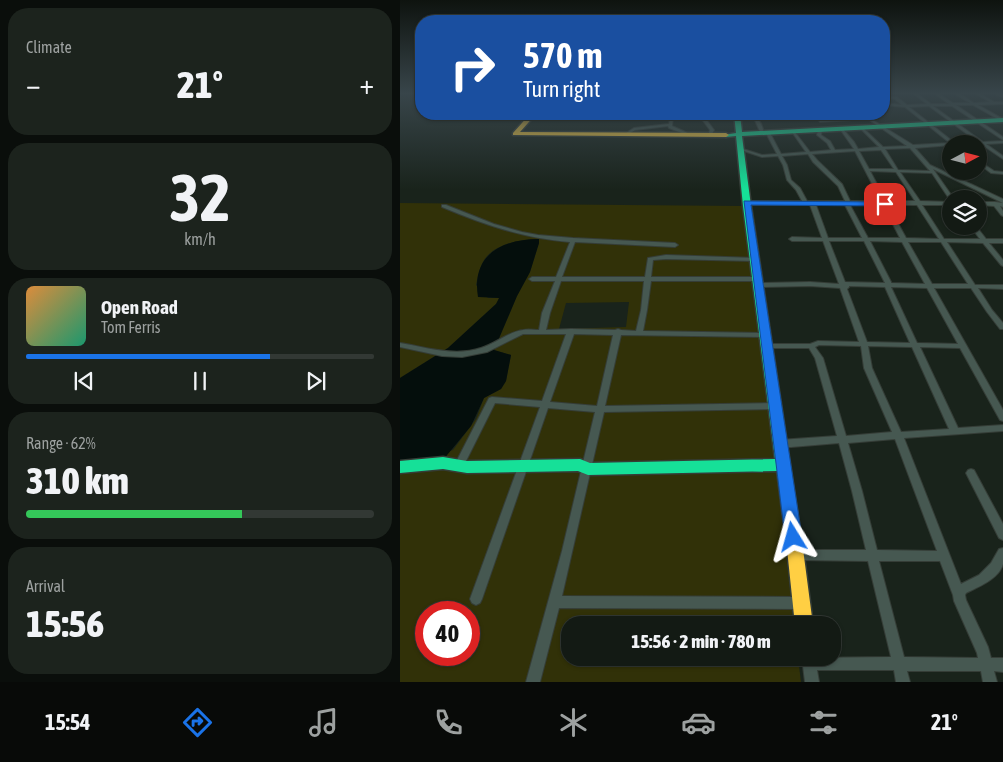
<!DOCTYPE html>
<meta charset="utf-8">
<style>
body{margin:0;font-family:"Asap Condensed",sans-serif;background:#1c231d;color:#f1f3f6;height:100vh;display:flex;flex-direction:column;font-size:19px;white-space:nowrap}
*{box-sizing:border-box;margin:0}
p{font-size:16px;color:#9da1a0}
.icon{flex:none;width:28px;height:28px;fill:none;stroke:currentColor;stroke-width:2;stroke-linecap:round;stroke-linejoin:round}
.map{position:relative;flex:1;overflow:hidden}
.sheet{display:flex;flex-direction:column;gap:8px;padding:8px;background:#0a0e0b;width:400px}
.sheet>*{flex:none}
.top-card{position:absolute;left:15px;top:15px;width:475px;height:105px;border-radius:20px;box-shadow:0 1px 4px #0004,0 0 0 1px #323834;background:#1a4fa0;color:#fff;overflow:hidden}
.needle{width:32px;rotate:83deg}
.controls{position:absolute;left:542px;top:135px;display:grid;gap:10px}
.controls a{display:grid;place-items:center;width:45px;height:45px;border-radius:50%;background:#131a14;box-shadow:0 1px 4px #0004,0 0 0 1px #323834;font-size:25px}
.speed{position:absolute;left:15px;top:601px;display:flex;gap:10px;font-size:25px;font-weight:700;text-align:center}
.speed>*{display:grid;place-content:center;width:65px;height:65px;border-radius:50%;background:#131a14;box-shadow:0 1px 4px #0004,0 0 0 1px #323834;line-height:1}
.speed .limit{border:8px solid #d22;background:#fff;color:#111}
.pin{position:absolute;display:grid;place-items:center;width:42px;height:42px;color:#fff;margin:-21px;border-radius:10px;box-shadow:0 2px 8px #0006}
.me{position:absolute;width:55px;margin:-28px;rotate:352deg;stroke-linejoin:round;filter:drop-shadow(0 0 4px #0008)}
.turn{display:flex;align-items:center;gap:18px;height:105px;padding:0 25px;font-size:22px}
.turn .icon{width:65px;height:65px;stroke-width:2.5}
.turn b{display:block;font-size:35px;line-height:42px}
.big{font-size:38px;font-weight:800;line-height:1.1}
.sheet .tile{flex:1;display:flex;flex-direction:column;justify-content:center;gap:8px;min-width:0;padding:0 18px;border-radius:20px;background:#1c231d}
.sheet .dial{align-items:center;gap:0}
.dial b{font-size:65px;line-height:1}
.song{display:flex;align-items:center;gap:15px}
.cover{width:60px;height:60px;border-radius:8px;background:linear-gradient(135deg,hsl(30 70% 55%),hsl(160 70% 35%))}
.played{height:5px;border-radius:2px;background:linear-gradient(90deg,#1a73e8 70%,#323834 70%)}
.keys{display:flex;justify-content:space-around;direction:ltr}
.heat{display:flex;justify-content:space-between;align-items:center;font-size:28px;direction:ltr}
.charge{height:8px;border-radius:4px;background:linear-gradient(90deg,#34c759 62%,#323834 0)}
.trip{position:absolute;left:161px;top:616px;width:280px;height:50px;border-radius:20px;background:#131a14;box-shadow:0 1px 4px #0004,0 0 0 1px #323834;font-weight:800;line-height:50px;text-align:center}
.menu{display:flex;height:80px;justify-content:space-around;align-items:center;background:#080a08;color:#9da1a0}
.menu .icon{width:35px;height:35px}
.menu .active{color:#1a73e8}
.menu b{font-size:22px;color:#f1f3f6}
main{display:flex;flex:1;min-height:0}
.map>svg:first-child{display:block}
</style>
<main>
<section class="sheet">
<div class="tile"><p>Climate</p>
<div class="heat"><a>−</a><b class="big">21°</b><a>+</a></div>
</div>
<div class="tile dial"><b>32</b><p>km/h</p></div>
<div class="tile">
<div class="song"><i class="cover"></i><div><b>Open Road</b><p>Tom Ferris</p></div></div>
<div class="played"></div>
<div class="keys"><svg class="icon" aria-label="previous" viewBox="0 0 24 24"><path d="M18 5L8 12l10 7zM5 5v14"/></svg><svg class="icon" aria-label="pause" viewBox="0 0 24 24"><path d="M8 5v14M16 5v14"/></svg><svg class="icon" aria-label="next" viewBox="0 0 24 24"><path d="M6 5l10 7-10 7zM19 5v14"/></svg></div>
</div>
<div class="tile"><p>Range · 62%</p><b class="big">310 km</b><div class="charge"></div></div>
<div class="tile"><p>Arrival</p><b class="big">15:56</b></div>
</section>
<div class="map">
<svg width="603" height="682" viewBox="0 0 603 682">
<rect width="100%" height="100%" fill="#19231b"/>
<path fill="#313108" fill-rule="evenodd" d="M0,203L342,206L370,413L394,625H170V658H398L401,682H0V464L53,450L76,419L84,398L101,389L106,381L111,355L94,350L117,296L130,272L139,243V239C121,239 92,244 83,262C79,269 78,277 76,285L88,298H100L96,304L48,348L0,378ZM229,302L226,327L159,329L166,303ZM26,612H69V655H26Z"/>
<path fill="#040e0c" d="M139,239V243L130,272L117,296L94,350L111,355L106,381L101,389L84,398L71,426L43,460L0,464V378L48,348L96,304L99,298L78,297C71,255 102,239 139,239Z"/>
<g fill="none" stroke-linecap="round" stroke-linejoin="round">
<g stroke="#353d37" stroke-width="2">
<path id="street" d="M514,94H518L531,104H549L535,94H539L553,103H570L555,94H560L574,103L590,102L576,94H581L594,102H603V104L578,105L603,119V122L573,105H556L603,137V140L552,106H533L583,142L603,141V143L586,144L603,156V159L581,144H559L578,142L529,106L509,107L556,144H551V145L515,148L530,165L603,199V203L533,169L554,199H551V200H550L532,173L500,172L520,201L551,202V205H522L544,239H580L570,226H576L586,239H603V243H589L603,260V266L601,265L583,243L547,242L575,285H603V289L578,288L592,310L603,323V329H600L587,312L571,288H534L603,410V421L600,420L560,348L520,347L558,428L603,425V431L504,438L561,584L579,575L591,563L599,549L603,548C603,553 603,559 603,564C599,579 578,587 566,593L565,595L566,600L588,647L591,658H603V672L594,671L597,682H583L581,671H507L510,682H496L494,670H417L419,682H405L402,658L491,657L468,561L396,560L392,559L390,555L392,551L396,550H466L452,491L439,443L379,448L376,446L374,444L376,442L379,440L437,436L415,358L409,348H366L362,346L366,344H410L418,341L459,342L440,288L410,286L358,287L355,285L358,283L410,282L439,284L423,241H392L389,239L392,237L422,238L410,205H346L343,203L346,201H402L396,190L387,180L383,165L378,156L362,157L338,149L340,148L362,155L377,154L366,133L368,132L370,133L381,154L406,152L392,132L394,131L410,152L431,150L427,143L417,135L418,130L420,129L422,130L421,135L430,141L435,150L454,149L440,129L442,128L454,142L458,149L479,147L461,129L462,127L483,147L507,146L468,119L420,122L414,114H418L421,120L464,117L460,114H464L471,117V119L513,145L550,143L505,107L484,105V103L502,105L495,99L484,98V96L497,97L507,105L527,104ZM510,148L530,171L498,170L485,149ZM481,150L494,169H469L459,151ZM455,151L481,201H450L442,184L417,160L412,154ZM408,154L413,162L438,186L445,201H407L400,188L391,180L387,165L382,156ZM470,171L496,172L515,201H486ZM416,205H445L462,238H428ZM450,205H483L500,238H468ZM488,205H517L539,239L506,238ZM429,241H464L485,283L445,282ZM470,241L502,242L525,284L491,283V282ZM508,242H541L568,284H532ZM449,286L485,287L510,343L467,342L447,289L449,287ZM491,287L527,288L558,344L517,343ZM419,345L461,346L464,368L492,432L446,436L423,358L415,347ZM468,346L512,347L549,429L501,432L472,368ZM495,439L537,551L477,550L462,491L448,443ZM479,561H540L553,595L554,601L577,653L578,658L504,657Z
M596,94L603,95V97L597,95Z
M258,114H262L265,116L273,117L272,126L292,135L289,136L269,128L268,126L235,130L226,136L223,135L234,128L269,124L270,119L263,118Z
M298,114H302L314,130L311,136L308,135L310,130Z
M349,114C359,116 363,126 364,135L361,134L354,118C348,115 341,119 335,116Z
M579,161L594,171L603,172V174L591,173L579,164Z
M595,202L603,203V207L600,206L603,211V216L601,215L594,206L579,205V202Z
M42,205H46L94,224L122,232L138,235L173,238L275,243L278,245L275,247L175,242L162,277H245L248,258L266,255L356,258L357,259L354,261L266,259L253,260L251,277H357L360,279L357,281H251L247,310L243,331L365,333L369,335L365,337L221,335L205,406L374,403L377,404L378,406L377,408L374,409L204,412L162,596L401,597L405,599L407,603L405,607L401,609L159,608L140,682H126L162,551L195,412L148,408L82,599L80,603L76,605L72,603L70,599L140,407L95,403L62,469L59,470L56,469L54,466L89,398L92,397L142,401L166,334H123L87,352L62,357L42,356L0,347V343C26,347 54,357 81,348C95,344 108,332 123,330C128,329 134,330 139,330L142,313L155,281H132L129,279L132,277H156L170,242C123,238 85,225 42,207ZM161,281H244L241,310L236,331L221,330L218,329L215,330L171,329L146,330L150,313ZM174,334L213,335L197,406L150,402Z
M571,469L574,470L603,524V540L599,538L566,473L568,470Z"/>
</g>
<g stroke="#353d37" stroke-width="3">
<path id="fast" d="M334,114H340L342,132L603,118V122L342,136L351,206L403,549L401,554L395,557L389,554L387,549L377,471L188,475L178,471L67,473L43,469L0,473V461L43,457L67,461L180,459L190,463L375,459L343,206L336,136L326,137L323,135L336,133Z"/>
</g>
<g stroke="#353d37" stroke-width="3">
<path id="slow" d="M130,114H136L120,132L326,133L329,135L326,137L113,135V133Z
M395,541L401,544L403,549L413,625H395L387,549L389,544Z"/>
</g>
<use href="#street" fill="#465851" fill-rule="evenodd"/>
<use href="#fast" fill="#16e098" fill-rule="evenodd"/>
<use href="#slow" fill="#ffcf43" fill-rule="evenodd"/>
</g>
<linearGradient id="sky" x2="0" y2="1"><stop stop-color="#0e130f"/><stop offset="0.49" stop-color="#38454a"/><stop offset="1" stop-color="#38454a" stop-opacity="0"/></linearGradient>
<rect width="603" height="190" fill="url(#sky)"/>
<path fill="#1a73e8" stroke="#114b97" d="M344,201L485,202L489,204L485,206L351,205L402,537L399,543L393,545L388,543L385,537Z"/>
</svg>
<div class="controls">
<a><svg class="needle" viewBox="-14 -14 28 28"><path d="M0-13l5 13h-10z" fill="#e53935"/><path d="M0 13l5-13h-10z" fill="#9da1a0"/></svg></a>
<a><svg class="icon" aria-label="layers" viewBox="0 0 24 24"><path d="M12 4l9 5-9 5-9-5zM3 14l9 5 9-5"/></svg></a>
</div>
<div class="speed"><div class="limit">40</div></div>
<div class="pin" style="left:485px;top:204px;background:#d93025"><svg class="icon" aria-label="arrive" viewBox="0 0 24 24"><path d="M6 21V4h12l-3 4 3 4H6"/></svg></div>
<svg class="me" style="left:393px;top:537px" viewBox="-20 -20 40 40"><path d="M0-17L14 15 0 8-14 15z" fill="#1a73e8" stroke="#fff" stroke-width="4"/></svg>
<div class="trip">15:56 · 2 min · 780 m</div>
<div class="top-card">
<div class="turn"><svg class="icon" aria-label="right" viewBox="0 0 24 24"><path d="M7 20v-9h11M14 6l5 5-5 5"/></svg><div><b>570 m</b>Turn right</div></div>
</div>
</div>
</main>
<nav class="menu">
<b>15:54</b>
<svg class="icon active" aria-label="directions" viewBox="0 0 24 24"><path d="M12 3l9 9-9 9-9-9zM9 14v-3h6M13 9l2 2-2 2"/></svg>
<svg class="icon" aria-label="music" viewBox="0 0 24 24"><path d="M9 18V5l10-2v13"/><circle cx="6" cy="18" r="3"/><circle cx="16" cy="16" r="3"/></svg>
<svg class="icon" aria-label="phone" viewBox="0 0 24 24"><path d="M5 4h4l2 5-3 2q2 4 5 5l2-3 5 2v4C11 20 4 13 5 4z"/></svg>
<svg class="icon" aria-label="climate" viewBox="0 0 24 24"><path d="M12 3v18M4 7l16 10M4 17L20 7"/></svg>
<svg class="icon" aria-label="car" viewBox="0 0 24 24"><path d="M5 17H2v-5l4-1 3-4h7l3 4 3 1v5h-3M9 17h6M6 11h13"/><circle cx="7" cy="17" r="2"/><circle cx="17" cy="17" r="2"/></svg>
<svg class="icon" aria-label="filters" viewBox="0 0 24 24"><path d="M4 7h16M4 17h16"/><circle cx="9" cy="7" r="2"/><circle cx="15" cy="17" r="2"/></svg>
<b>21°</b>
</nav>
